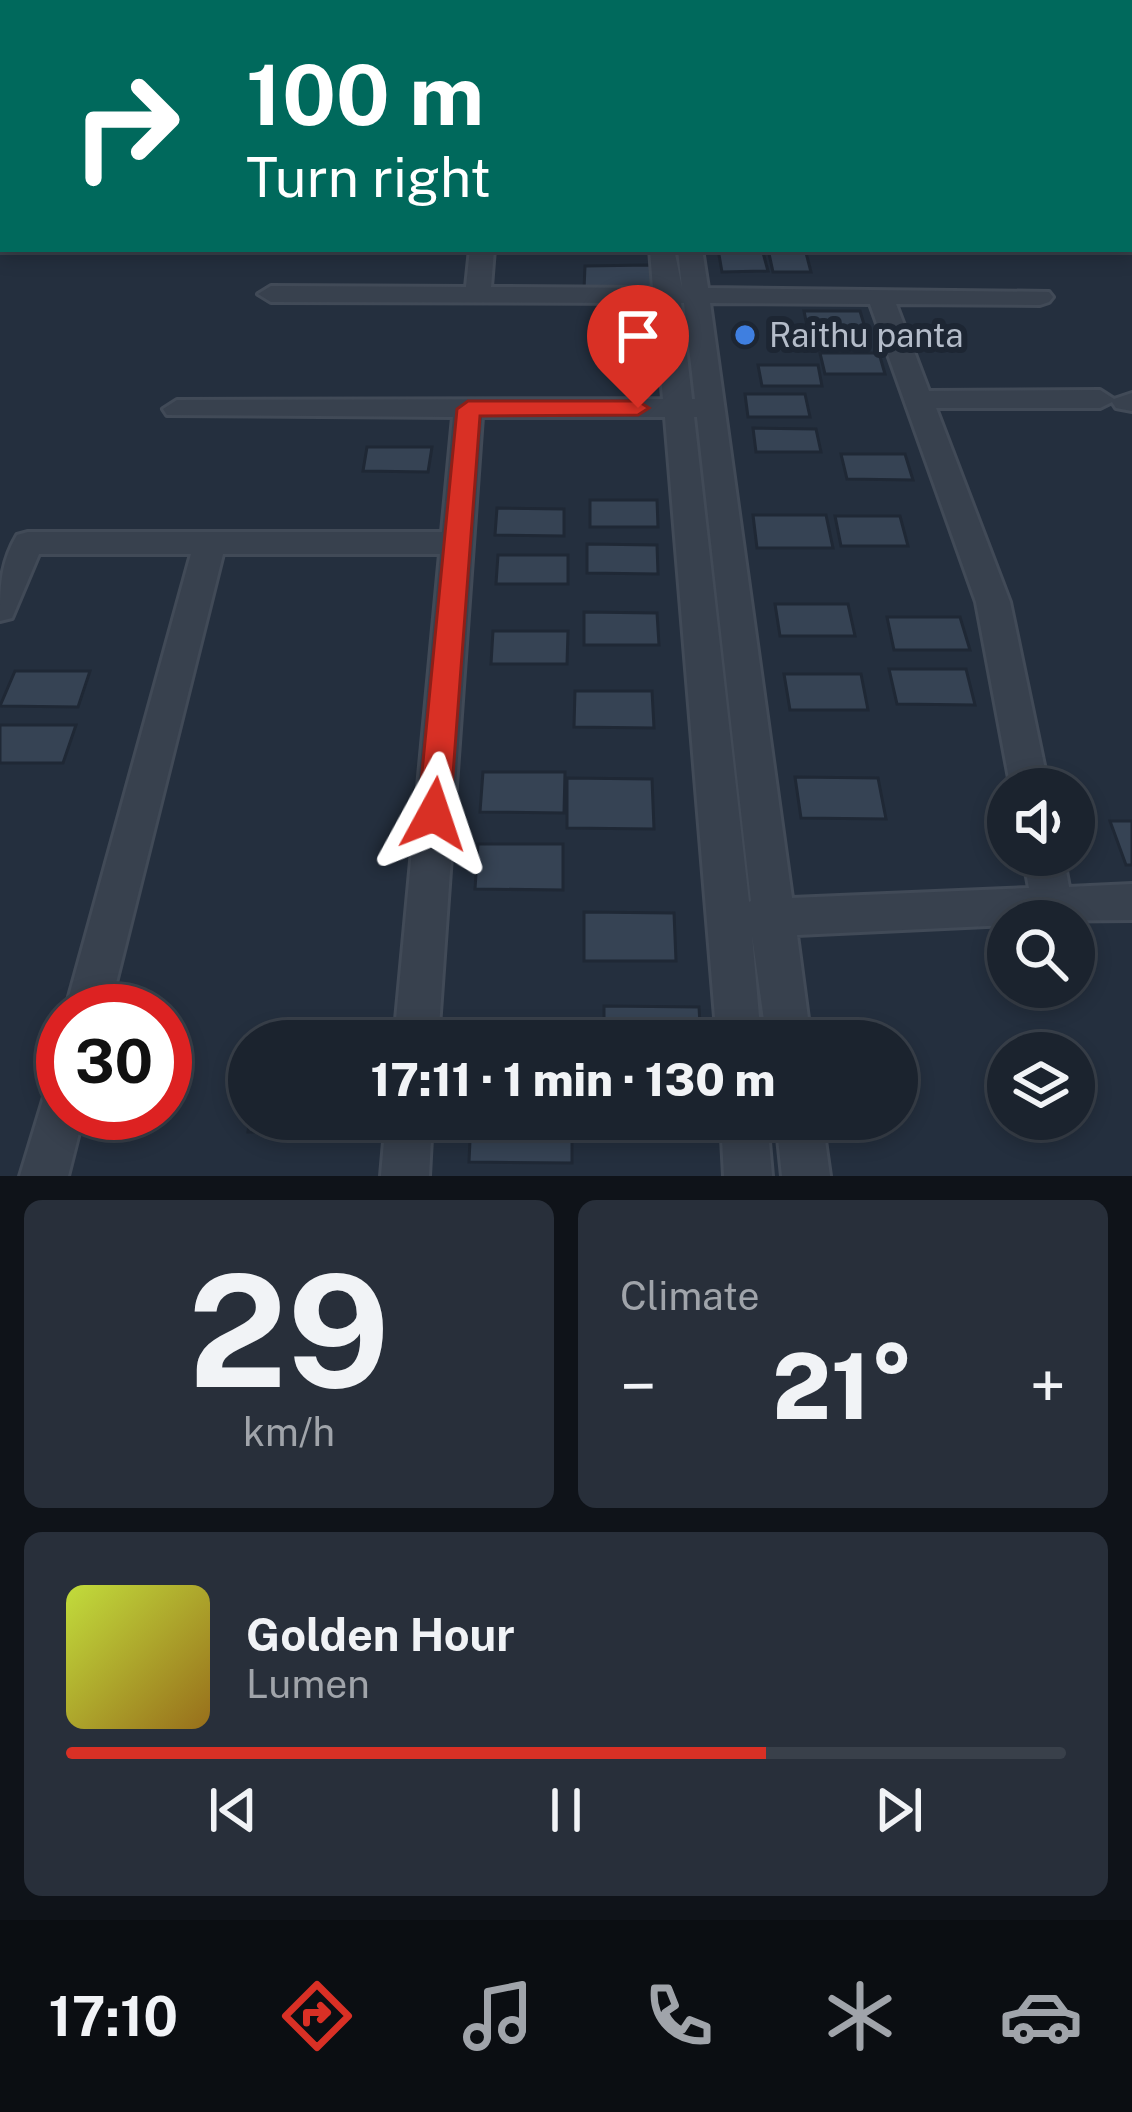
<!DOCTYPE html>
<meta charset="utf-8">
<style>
body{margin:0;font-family:"Public Sans",sans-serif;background:#282f3a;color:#f1f3f6;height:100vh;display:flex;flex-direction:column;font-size:45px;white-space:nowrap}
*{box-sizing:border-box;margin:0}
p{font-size:39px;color:#a0a4aa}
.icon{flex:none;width:66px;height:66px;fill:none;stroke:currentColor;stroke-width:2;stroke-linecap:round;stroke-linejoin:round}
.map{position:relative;height:1176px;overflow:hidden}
.panel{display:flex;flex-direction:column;gap:24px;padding:24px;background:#0f1319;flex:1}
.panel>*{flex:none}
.banner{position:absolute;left:0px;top:0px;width:1134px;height:252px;box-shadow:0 6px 18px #0003,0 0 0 3px #39404a;background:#00695c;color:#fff;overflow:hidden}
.fabs{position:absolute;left:987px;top:768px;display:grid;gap:24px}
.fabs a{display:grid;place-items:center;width:108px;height:108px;border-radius:50%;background:#1b232e;box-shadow:0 6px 18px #0003,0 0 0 3px #39404a;font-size:60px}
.speed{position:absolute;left:36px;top:984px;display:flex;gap:24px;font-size:60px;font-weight:700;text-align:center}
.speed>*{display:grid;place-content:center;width:156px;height:156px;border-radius:50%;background:#1b232e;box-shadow:0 6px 18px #0003,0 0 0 3px #39404a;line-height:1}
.speed .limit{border:18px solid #d22;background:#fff;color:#111}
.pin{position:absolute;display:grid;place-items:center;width:102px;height:102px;color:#fff;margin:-123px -51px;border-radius:50% 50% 50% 0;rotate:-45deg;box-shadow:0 0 12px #0007}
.pin .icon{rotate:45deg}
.me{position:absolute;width:132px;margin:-66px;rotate:5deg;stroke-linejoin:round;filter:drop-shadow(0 0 9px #0008)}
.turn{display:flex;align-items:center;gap:42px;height:252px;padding:0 48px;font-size:54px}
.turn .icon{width:156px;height:156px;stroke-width:2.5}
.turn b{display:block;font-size:84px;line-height:102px}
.big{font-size:90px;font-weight:800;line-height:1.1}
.panel .tile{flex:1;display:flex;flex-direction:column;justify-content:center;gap:18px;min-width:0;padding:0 42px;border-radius:18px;background:#282f3a}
.panel .dial{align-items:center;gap:0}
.dial b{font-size:156px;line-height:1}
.song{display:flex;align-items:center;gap:36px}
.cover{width:144px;height:144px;border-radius:18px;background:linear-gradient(135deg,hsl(70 70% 55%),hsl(40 70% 35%))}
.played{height:12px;border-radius:6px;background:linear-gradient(90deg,#d93025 70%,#39404a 70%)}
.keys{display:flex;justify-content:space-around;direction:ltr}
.heat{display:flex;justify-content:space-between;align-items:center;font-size:66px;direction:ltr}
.panel .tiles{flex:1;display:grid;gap:24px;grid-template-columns:1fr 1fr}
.tile:last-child{grid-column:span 2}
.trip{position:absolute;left:228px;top:1020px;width:690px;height:120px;border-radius:60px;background:#1b232e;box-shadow:0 6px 18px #0003,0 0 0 3px #39404a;font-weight:800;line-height:120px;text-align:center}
.dock{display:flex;height:192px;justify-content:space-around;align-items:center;background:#0b0e12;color:#a0a4aa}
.dock .icon{width:84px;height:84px}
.dock .on{color:#d93025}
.dock b{font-size:54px;color:#f1f3f6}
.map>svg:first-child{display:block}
</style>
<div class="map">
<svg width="1132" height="1176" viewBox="0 0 1132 1176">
<rect width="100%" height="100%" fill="#242f3e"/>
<path fill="#364354" stroke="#1f2835" stroke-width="3" d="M718,249H762L768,271L722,272Z
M768,249H805L811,272H773Z
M650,265L657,292L584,290L585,266Z
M804,311H860L866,331H808Z
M820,353H879L885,374H825Z
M758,365H818L822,386H762Z
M745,394H805L810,417H748Z
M753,428L816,429L821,452H756Z
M367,447H432L428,472L363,471Z
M841,454H905L913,480L847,479Z
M590,500H657L658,527H590Z
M497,508L564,509V536L495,535Z
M753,515H826L833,548H757Z
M835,516H900L908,546H841Z
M587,544L657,545L658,574L587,573Z
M498,555H568V584H496Z
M775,604H848L855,636H780Z
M584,612L657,613L659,645H584Z
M887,617H960L970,650H894Z
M493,631H568L567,664H491Z
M889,669H966L975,705L897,704Z
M15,671H90L78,707L0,706Z
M784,674H861L868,710H790Z
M575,691H652L654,728L574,727Z
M0,725H76L63,763H0Z
M483,772H565L564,813L480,812Z
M795,777L878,778L886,819L801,818Z
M567,778L652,779L654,829L567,828Z
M1110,821H1132V865H1126Z
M478,844H563V890L475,889Z
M584,912L674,913L676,961H584Z
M604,1006L699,1007L701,1041H604Z
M250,1119H351L349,1133L248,1132Z
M471,1119H572V1163L469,1162Z"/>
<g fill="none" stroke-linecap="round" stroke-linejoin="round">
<g stroke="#414a57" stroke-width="6">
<path id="minor" d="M627,0H645V3H627Z
M784,0H802L803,3H785Z
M1131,94H1132V106H1131Z
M1131,187H1132V201H1131Z
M470,249H494L491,287L653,288L650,249H674L682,288L678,249H702L708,288L1049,292L1053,297L1049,302L1040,305L896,304L929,391L1100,390L1114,399L1132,393V411L1116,408L1112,402L1100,408H936L1010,602L1049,789H1011L976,602L870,304L710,303L792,898L1029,888L1023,855H1063L1069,887L1132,884V920L1008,921V925L797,935L811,1041H767L752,935L761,1041H717L665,417H482L438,1041H394L440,554H223L109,1011H65L191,554H39L12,618L0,621C0,588 0,564 17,535L28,532H442L453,417L167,415L163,409L177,400L663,399L655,303L271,302L258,294L271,286L466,287ZM681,303H684L695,399H692ZM694,417H697L751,901L749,902Z
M63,1080V1113H84L68,1176H20L47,1087Z
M386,1119H432L429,1176H381Z
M721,1119H767L772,1176H724Z
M776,1119H822L830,1176H782Z"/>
</g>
<use href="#minor" fill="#38414e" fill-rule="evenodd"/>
</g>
<path fill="#d93025" stroke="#8d1f18" stroke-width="3" d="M468,401H638L649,408L638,415L480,416L450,814L446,824L434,828L423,824L418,814L457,409Z"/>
<circle fill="#3f7fe0" stroke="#1d2633" stroke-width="4.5" cx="745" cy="335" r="12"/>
<g text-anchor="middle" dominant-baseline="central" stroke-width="12" stroke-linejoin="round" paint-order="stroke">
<g font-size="33" fill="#b4bcc9" stroke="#1d2633" text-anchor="start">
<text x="769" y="335">Raithu panta</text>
</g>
</g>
</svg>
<div class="fabs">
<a><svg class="icon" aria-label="sound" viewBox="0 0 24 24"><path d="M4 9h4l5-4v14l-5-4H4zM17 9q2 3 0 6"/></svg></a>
<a><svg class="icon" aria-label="search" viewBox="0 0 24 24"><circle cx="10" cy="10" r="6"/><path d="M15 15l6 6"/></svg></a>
<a><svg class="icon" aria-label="layers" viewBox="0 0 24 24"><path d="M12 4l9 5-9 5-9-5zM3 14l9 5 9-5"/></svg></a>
</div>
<div class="speed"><div class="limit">30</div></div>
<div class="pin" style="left:638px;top:408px;background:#d93025"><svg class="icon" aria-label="arrive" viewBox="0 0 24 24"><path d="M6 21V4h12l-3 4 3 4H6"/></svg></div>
<svg class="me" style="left:434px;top:814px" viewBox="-20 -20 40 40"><path d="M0-17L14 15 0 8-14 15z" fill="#d93025" stroke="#fff" stroke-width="4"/></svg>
<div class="trip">17:11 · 1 min · 130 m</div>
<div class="banner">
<div class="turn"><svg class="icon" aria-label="right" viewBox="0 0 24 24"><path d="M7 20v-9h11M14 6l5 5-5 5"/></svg><div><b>100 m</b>Turn right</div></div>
</div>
</div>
<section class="panel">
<div class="tiles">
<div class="tile dial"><b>29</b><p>km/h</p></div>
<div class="tile"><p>Climate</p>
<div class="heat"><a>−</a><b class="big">21°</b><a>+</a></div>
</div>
<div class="tile">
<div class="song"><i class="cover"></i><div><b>Golden Hour</b><p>Lumen</p></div></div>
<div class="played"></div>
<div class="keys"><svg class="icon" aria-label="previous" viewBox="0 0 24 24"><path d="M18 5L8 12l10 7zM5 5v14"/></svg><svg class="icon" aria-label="pause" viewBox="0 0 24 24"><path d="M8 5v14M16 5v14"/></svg><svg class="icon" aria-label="next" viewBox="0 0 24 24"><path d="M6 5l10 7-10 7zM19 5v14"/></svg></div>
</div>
</div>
</section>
<nav class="dock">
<b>17:10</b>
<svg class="icon on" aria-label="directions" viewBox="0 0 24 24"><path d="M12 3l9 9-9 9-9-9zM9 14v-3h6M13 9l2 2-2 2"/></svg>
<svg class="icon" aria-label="music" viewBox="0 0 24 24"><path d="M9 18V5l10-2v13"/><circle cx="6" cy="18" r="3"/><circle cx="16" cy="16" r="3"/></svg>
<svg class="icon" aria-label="phone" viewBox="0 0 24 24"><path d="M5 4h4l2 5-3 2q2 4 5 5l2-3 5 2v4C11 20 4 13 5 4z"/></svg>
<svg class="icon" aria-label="climate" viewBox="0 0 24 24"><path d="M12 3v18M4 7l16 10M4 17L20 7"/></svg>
<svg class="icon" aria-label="car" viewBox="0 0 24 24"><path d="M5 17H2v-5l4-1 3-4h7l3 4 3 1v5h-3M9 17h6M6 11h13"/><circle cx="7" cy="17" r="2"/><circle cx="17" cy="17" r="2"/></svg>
</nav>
